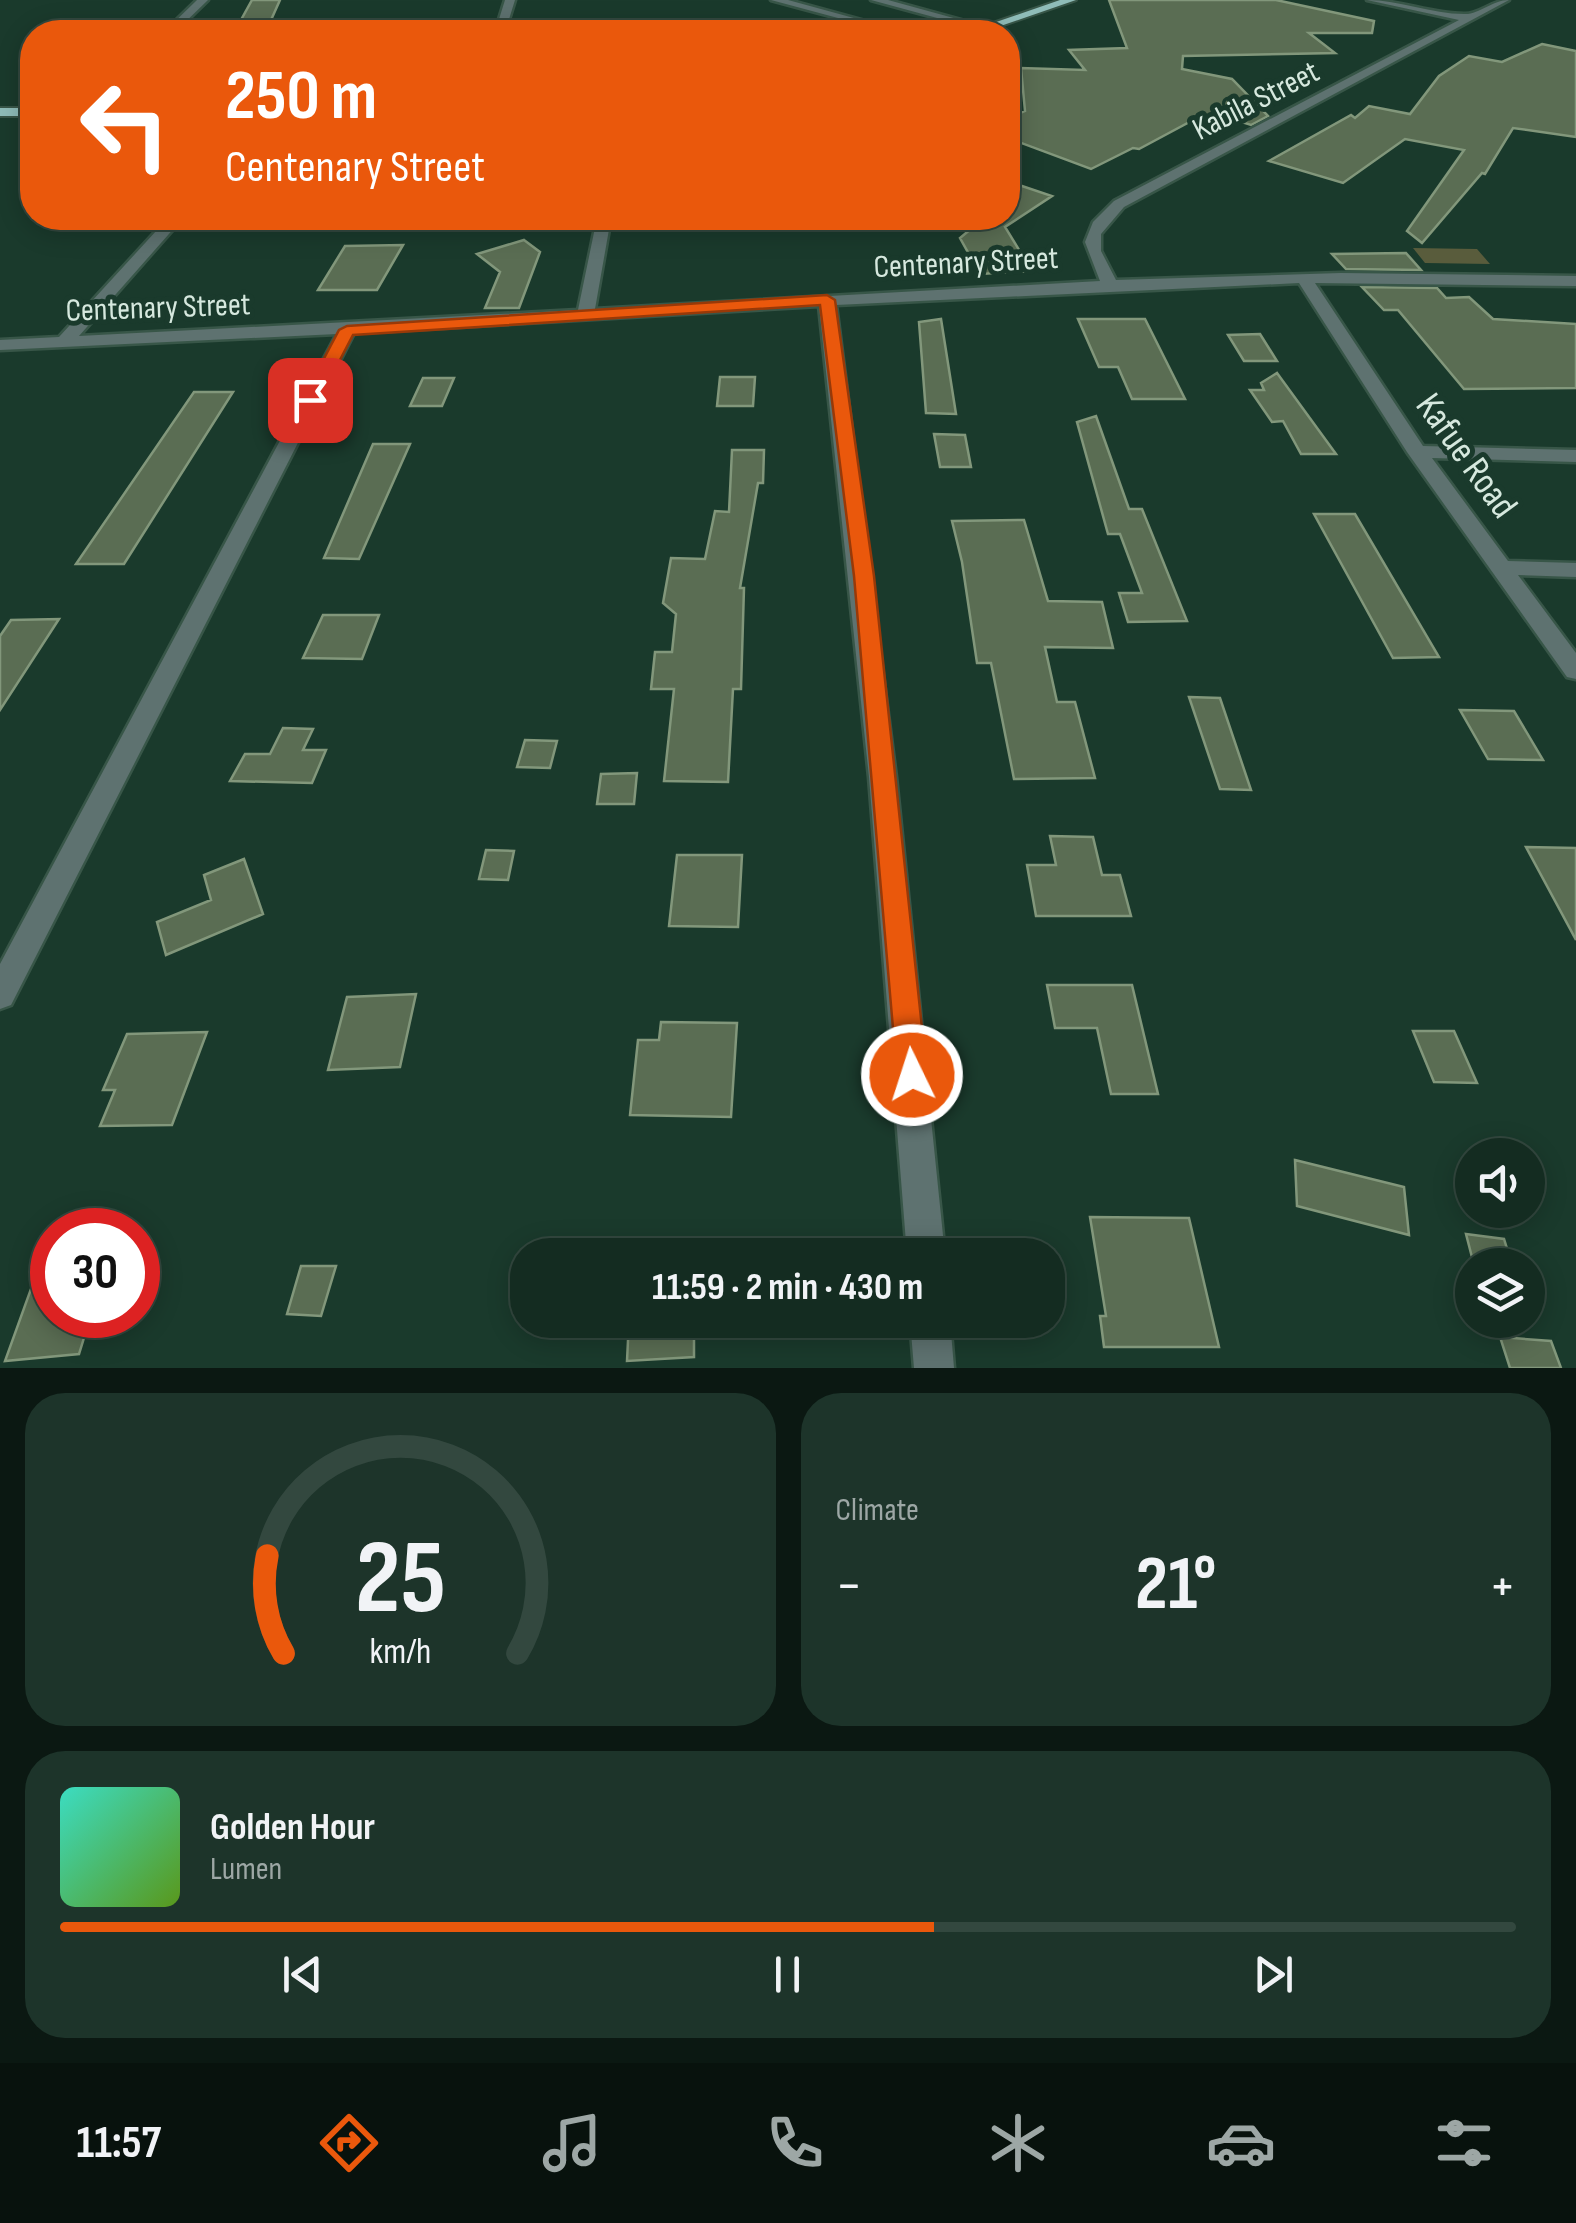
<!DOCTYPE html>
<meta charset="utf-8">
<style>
body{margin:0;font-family:"Sofia Sans Condensed",sans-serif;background:#1d342a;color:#f1f3f6;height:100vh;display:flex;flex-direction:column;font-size:38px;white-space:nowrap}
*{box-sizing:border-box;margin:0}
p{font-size:32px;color:#9da7a5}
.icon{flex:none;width:55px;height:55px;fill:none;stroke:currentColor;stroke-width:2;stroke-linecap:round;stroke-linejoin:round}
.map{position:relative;height:1368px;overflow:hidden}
.sheet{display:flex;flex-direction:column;gap:25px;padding:25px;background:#0b1812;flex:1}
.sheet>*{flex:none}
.banner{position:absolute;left:20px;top:20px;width:1000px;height:210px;border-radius:40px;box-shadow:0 5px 25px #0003,0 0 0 2px #33483f;background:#ea580c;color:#fff;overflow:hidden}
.fabs{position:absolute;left:1455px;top:1138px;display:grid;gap:20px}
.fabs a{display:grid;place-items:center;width:90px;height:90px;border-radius:50%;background:#142c21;box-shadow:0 5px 25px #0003,0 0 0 2px #33483f;font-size:50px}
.speed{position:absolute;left:30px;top:1208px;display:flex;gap:20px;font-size:50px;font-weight:700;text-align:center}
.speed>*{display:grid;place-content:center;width:130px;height:130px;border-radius:50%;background:#142c21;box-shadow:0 5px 25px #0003,0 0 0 2px #33483f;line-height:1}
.speed .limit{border:15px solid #d22;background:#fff;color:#111}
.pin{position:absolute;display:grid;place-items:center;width:85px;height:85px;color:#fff;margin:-42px;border-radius:20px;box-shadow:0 5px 15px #0006}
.me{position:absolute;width:110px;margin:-55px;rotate:356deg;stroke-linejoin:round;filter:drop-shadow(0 0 8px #0008)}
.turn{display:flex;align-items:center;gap:35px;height:210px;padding:0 40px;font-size:45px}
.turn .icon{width:130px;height:130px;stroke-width:2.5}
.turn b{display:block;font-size:70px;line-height:85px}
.big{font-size:75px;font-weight:700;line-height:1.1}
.sheet .widget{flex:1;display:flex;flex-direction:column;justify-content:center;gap:15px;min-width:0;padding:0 35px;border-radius:40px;background:#1d342a}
.sheet .dial{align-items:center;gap:0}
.dial svg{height:260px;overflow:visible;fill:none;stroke:#33483f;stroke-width:7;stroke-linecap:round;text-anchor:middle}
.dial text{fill:#f1f3f6;stroke:none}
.song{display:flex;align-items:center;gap:30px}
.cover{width:120px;height:120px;border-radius:15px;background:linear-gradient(135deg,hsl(170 70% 55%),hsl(90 70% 35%))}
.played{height:10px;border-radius:5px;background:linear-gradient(90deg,#ea580c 60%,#33483f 60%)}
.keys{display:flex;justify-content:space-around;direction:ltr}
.heat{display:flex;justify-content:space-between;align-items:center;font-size:55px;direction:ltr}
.sheet .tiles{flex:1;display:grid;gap:25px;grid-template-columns:1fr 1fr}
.widget:last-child{grid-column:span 2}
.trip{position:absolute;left:510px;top:1238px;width:555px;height:100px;border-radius:40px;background:#142c21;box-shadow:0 5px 25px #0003,0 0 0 2px #33483f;font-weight:700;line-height:100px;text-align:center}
.tab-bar{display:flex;height:160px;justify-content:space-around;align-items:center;background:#08120d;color:#9da7a5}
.tab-bar .icon{width:70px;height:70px}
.tab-bar .selected{color:#ea580c}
.tab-bar b{font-size:45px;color:#f1f3f6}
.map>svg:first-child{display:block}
</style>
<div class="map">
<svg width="1576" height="1368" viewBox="0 0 1576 1368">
<rect width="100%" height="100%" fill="#1a3a2c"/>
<path fill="#595c3c" d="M1413,248L1477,249L1490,264L1425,263Z"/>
<path fill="#5a6d53" stroke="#82977b" stroke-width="2.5" d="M252,0H280L267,29H236Z
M1109,0H1276L1374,21L1372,33H1309L1335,53L1183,56L1182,69L1232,79L1268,116L1251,125L1226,117L1197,118L1139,149L1133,148L1091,169L1008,138V118L1025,111L1021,68L1085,70L1069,50L1127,48Z
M1542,44L1576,51V137L1513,128L1485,174L1482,173L1422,243L1407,231L1464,150L1405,139L1343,183L1269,161L1351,115L1355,118L1369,106L1410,114L1439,76L1469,56L1502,62Z
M1019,185L1052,196L1005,227L1032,271L980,274L960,238L972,228L950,219L1008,218V191Z
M524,240L540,252L519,308H485L500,272L477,254Z
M403,245L377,290H318L345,246Z
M1406,253L1421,270L1346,269L1332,254Z
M1362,287L1437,288L1446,298L1469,297L1493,319L1576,324V388L1464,389L1398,310H1384Z
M941,319L956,414L926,413L919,322Z
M1078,319H1145L1185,399H1132L1118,367H1099Z
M1260,334L1277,361H1244L1228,335Z
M1277,373L1336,454H1301L1283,421L1272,422L1250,390H1264L1261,383Z
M720,377H755L753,406H717Z
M423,378H454L442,406H410Z
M194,392H233L124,564H76Z
M1096,416L1129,509H1142L1187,621L1128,622L1119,593H1142L1120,534H1108L1077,422Z
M934,434L965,435L971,467H940Z
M373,444H410L359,559L324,558Z
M732,450H764L763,483H758L740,588H744L741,689H733L728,782L664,781L674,689H651L655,652H672L676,614L663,603L671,558L705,559L715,511L729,512Z
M1314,514H1355L1439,657L1393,658Z
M1024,520L1048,601L1102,602L1113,648L1045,647L1057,702H1075L1095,778L1014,779L991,663H977L962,562L952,521Z
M323,615H379L362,659L303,658Z
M59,619L0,710V636L11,620Z
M1189,697L1220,698L1251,790L1220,789Z
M1460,710L1514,711L1543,760L1488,759Z
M283,728L313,729L303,750H326L312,783L230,781L245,754H270Z
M525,740L557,741L550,768L517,767Z
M637,773L634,804H597L601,774Z
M1050,836L1093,837L1102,875H1120L1131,916H1036L1027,865H1056Z
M1526,847L1576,848V940Z
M486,850L514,851L508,880L479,879Z
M677,855H742L738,927L669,926Z
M244,859L263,914L166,955L157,922L211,900L204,875Z
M1047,985H1132L1158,1094H1111L1097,1028H1055Z
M416,994L400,1067L328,1070L347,997Z
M661,1022L737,1023L731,1117L630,1115L638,1040H659Z
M1413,1031H1454L1477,1083L1434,1082Z
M207,1032L172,1125L100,1126L115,1090H103L127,1034Z
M1295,1160L1404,1187L1409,1235L1297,1206Z
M1090,1217L1189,1218L1219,1347H1104L1100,1316H1106Z
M1466,1234L1504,1239L1512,1265H1474Z
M49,1239L52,1240V1315H91L79,1354L5,1361Z
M301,1266H336L321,1316L287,1314Z
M629,1320H694V1357L627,1361Z
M1500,1337L1551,1341L1561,1368H1510Z"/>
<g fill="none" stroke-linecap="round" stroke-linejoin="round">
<g stroke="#385648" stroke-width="5">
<path id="minor" d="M197,0H208L175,32H164Z
M505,0H515L505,32H495Z
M771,0H788L905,32H890Z
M871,0H888L990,28L985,31Z
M1367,0C1400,0 1431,14 1464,14C1479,15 1492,0 1509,0L1124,207L1101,234V251L1116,280L1341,273L1576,276V286L1315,283L1423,446L1576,450V462L1432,458L1508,561L1576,563V577L1518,575L1576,653V679L1567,677L1407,452L1299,283L836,305L896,777L945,1255H907L869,777L819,306L354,333L11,1005L0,1009V964L337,334L0,350V340L59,337L168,218H183L79,336L578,310L597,218H611L595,309L1100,281L1085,242L1093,222L1114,201L1459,20Z
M910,1320H950L954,1368H914Z"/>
</g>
<g stroke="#385648" stroke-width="4">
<path id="trunk" d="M1060,0H1076L983,32H967Z
M0,108H32V116H0Z"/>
</g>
<use href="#minor" fill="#5e7270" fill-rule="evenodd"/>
<use href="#trunk" fill="#8fbcb8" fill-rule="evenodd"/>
</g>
<path fill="#ea580c" stroke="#983908" stroke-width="2.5" d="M827,295L835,300L874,576L927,1075L923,1085L912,1090L901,1085L897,1075L854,576L820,305L353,335L317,404L302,400L339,330L347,326Z"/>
<g text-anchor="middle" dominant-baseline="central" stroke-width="10" stroke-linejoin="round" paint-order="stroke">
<g font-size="32" fill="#d6e8de" stroke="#1a3a2c">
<text transform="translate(1256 101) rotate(-27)">Kabila Street</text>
<text transform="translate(966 263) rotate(-3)">Centenary Street</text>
<text transform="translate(158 308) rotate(-2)">Centenary Street</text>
</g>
<g font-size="38" fill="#d6e8de" stroke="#1a3a2c">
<text transform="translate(1466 456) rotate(54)">Kafue Road</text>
</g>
</g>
</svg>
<div class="fabs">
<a><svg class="icon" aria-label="sound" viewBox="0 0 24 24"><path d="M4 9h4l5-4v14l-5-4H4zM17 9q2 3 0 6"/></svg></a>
<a><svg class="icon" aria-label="layers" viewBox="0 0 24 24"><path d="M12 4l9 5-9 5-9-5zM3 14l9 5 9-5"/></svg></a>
</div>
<div class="speed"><div class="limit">30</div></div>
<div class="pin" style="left:310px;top:400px;background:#d93025"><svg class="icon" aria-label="arrive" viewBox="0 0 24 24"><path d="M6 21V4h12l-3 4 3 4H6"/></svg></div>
<svg class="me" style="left:912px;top:1075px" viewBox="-20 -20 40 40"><circle r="17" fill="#ea580c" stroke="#fff" stroke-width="3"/><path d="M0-11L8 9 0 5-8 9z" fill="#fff"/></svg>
<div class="trip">11:59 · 2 min · 430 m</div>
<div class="banner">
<div class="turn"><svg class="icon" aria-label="left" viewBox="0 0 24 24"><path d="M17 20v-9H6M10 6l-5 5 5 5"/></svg><div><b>250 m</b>Centenary Street</div></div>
</div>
</div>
<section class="sheet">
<div class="tiles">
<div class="widget dial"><svg viewBox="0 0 100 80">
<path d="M14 69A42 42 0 1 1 86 69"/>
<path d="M14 69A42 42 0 0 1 9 39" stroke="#ea580c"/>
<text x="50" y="56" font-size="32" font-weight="700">25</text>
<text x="50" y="72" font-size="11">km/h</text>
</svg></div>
<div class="widget"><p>Climate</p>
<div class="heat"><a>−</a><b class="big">21°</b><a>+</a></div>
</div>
<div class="widget">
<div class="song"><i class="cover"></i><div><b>Golden Hour</b><p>Lumen</p></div></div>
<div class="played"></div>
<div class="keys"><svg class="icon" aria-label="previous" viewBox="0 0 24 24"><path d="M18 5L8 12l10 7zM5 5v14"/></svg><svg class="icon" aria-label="pause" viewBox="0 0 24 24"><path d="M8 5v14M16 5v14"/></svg><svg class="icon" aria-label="next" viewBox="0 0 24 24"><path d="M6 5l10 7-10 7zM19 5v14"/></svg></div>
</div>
</div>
</section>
<nav class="tab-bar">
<b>11:57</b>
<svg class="icon selected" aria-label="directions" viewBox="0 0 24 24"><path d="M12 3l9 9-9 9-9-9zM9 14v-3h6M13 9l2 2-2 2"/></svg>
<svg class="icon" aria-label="music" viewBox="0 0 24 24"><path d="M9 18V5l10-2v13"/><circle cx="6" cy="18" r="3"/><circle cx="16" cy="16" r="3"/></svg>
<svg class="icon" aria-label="phone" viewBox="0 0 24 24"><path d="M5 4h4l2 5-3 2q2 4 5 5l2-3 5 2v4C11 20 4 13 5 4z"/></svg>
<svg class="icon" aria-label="climate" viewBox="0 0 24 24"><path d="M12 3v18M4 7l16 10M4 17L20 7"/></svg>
<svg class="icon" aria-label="car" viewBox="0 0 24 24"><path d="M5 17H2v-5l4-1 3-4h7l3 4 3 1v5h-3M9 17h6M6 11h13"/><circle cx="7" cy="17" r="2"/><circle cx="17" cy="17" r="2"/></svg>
<svg class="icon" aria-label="filters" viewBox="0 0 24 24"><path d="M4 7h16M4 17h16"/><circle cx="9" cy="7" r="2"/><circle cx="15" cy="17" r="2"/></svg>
</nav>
